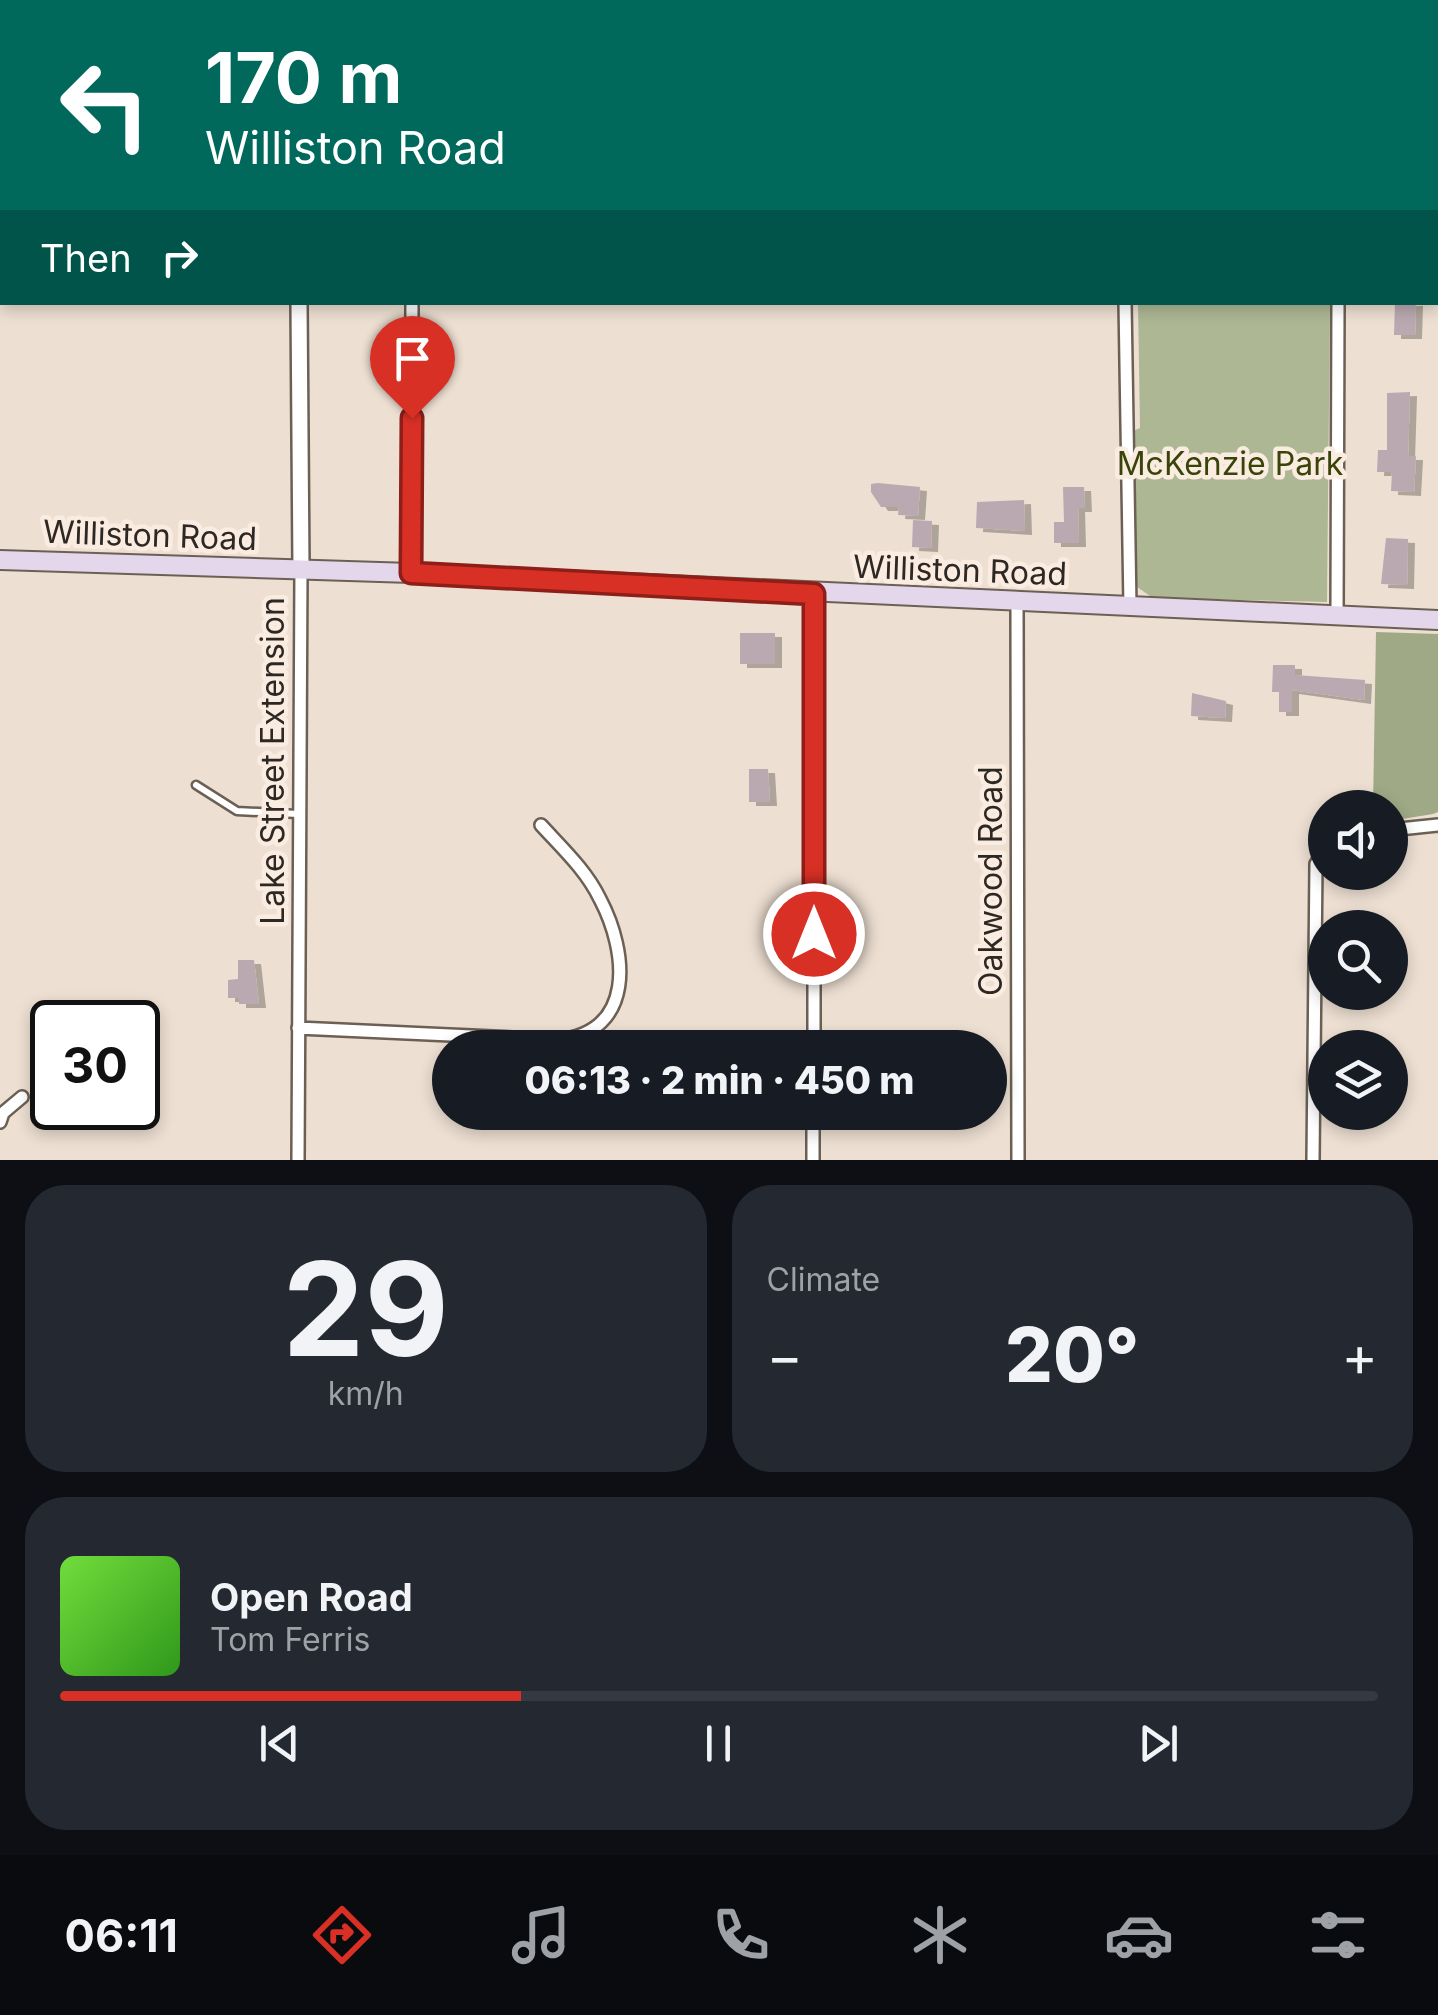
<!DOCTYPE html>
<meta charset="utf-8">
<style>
body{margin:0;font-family:Inter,sans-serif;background:#242831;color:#f1f3f6;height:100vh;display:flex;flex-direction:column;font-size:38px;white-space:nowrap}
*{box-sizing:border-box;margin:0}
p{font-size:32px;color:#9ea1a6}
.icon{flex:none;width:55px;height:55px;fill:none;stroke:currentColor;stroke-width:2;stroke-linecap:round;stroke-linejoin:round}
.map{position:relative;height:1160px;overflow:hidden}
.side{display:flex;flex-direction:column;gap:25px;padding:25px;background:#0d0f14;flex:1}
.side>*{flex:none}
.guide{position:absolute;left:0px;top:0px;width:1440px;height:305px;box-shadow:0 5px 15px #0003;background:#00695c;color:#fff;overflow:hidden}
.fabs{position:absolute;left:1308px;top:790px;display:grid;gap:20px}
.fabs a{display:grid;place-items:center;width:100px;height:100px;border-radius:50%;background:#171b24;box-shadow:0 5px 15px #0003;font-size:50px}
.speed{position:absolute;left:30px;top:1000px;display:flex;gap:20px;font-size:50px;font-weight:700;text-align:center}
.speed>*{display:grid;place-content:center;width:130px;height:130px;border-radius:50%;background:#171b24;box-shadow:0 5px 15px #0003;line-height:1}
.speed .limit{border:5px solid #111;border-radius:15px;background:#fff;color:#111}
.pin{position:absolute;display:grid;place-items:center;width:85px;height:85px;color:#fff;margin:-102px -42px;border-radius:50% 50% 50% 0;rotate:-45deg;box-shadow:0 0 10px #0007}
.pin .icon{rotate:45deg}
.me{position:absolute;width:110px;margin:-55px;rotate:0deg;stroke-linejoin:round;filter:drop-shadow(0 0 8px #0008)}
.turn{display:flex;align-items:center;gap:35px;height:210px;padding:0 40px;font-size:45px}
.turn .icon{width:130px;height:130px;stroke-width:2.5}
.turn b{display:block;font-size:70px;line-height:85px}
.then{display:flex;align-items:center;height:95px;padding:0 40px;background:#0003;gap:20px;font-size:38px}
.big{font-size:75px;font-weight:800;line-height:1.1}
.side .tile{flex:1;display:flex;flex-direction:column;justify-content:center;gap:15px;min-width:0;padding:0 35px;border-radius:40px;background:#242831}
.side .dial{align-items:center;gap:0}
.dial b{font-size:130px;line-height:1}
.song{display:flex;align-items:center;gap:30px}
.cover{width:120px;height:120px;border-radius:15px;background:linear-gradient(135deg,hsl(100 70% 55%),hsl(110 70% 35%))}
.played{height:10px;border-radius:5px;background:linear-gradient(90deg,#d93025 35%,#363941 35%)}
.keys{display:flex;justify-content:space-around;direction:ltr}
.heat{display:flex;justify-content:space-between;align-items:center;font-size:55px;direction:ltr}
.side .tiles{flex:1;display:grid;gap:25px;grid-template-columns:1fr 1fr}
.tile:last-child{grid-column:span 2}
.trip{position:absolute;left:432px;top:1030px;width:575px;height:100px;border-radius:50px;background:#171b24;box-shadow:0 5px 15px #0003;font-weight:800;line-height:100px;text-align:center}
.tab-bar{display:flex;height:160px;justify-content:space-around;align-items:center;background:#090b0e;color:#9ea1a6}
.tab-bar .icon{width:70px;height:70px}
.tab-bar .on{color:#d93025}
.tab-bar b{font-size:45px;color:#f1f3f6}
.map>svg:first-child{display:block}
</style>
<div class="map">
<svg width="1438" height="1160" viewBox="0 0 1438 1160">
<defs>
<filter id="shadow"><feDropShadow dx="7" dy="4" stdDeviation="0" flood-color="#0004"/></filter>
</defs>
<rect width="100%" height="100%" fill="#eddfd2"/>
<path fill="#adb794" d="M1138,303H1330L1327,602L1153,598L1137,587L1133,431L1140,428Z"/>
<path fill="#a0a986" d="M1376,632L1438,634V812L1433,814L1390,821V808L1373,807Z"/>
<path fill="#baa9b1" filter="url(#shadow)" d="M1395,302H1416L1415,335H1394Z
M1410,392L1408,456H1416L1414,492L1391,491L1392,472H1377L1378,450H1387V393Z
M878,483L920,487L918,516L898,515L899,507H881L871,492V484Z
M1063,487H1084L1085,508H1078L1079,543H1054V522H1064Z
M1024,500L1025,531L976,528L977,502Z
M913,520L932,521L931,548L912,547Z
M1386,538L1408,539L1407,585L1381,584Z
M740,633H775V664H740Z
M1273,665H1295V675L1365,680L1364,700L1292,690V712H1279V692H1272Z
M1192,693L1226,701L1225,718L1191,716Z
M749,769H768L770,802H749Z
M238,960H254L259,1004H239V998H228V980L238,979Z"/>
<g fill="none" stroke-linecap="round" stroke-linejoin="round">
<g stroke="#6c6055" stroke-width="11">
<path id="service" d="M196,785L237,811L298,814"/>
</g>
<g stroke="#6c6055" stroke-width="16">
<path id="minor" d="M412,0V2
M1122,0V2
M84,2L89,0
M0,87L2,82
M1125,302L1130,607
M411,573L412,302
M1017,602L1018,1160
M1337,615L1338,302
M1390,830L1438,825
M298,1028L557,1040C636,1033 628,952 600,899C586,870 562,848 541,825
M814,1048V594
M0,1122L3,1113L22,1097
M298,1160L301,569
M813,1160V1112
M1313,1160L1316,864L1325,848"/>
</g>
<g stroke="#6c6055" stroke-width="20">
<path id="tertiary" d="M298,0V2
M299,302L301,569"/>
</g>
<g stroke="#6c6055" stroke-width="22">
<path id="secondary" d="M0,560L411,573L1438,620"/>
</g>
<use href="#service" stroke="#fff" stroke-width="6"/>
<use href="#minor" stroke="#fff" stroke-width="11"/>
<use href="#tertiary" stroke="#fff" stroke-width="15"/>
<use href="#secondary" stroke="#e4d7ec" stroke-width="18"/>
</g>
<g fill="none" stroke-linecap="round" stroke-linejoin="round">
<g stroke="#8d1f18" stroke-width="25">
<path id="route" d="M412,418L411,573L814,594V934"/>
</g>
<use href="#route" stroke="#d93025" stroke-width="18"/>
</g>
<g text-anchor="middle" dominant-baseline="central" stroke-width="9" stroke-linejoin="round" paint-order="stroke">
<g font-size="32" fill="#394409" stroke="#faece0">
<text x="1230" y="463">McKenzie Park</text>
</g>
<g font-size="32" fill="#2e2824" stroke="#faece0">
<text transform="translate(150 535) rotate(2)">Williston Road</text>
<text transform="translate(960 570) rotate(2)">Williston Road</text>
<text transform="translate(272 761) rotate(-90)">Lake Street Extension</text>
<text transform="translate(990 881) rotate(-90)">Oakwood Road</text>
</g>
</g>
</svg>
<div class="fabs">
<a><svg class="icon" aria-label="sound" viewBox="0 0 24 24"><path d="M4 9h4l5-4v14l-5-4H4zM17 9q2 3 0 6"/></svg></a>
<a><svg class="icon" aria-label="search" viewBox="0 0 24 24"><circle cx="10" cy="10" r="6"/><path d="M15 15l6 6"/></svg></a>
<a><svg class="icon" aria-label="layers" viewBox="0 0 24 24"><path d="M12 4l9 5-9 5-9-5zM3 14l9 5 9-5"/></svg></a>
</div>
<div class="speed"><div class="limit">30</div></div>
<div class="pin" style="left:412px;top:418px;background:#d93025"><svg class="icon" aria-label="arrive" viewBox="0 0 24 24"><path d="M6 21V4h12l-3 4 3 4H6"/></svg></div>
<svg class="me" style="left:814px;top:934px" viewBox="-20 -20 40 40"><circle r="17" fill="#d93025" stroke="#fff" stroke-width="3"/><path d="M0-11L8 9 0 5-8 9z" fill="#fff"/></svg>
<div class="trip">06:13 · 2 min · 450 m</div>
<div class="guide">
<div class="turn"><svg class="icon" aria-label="left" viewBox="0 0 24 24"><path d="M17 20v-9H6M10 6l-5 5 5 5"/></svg><div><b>170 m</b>Williston Road</div></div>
<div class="then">Then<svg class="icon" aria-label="right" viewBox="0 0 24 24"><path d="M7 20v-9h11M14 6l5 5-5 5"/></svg></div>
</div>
</div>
<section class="side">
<div class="tiles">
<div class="tile dial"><b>29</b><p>km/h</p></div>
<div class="tile"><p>Climate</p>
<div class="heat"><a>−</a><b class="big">20°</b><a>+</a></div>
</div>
<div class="tile">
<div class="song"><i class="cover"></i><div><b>Open Road</b><p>Tom Ferris</p></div></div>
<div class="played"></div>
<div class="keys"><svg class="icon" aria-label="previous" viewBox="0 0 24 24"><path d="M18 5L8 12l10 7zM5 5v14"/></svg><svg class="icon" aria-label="pause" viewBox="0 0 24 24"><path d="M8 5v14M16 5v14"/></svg><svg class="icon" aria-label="next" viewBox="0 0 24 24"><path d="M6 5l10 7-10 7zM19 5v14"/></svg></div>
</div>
</div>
</section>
<nav class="tab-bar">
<b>06:11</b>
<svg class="icon on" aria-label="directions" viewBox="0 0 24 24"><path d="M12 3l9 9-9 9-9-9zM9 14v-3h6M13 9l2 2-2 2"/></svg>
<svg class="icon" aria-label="music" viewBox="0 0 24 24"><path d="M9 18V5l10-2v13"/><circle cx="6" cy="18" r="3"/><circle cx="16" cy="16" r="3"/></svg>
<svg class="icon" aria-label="phone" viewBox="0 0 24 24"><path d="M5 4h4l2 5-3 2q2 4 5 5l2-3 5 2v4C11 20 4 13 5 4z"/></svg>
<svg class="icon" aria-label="climate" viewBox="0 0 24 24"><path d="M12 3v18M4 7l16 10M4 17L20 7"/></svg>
<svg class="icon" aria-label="car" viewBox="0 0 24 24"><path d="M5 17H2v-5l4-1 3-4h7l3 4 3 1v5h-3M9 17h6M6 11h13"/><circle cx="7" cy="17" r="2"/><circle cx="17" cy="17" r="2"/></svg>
<svg class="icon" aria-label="filters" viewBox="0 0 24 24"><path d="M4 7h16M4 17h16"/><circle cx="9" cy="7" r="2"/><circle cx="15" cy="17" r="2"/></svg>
</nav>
